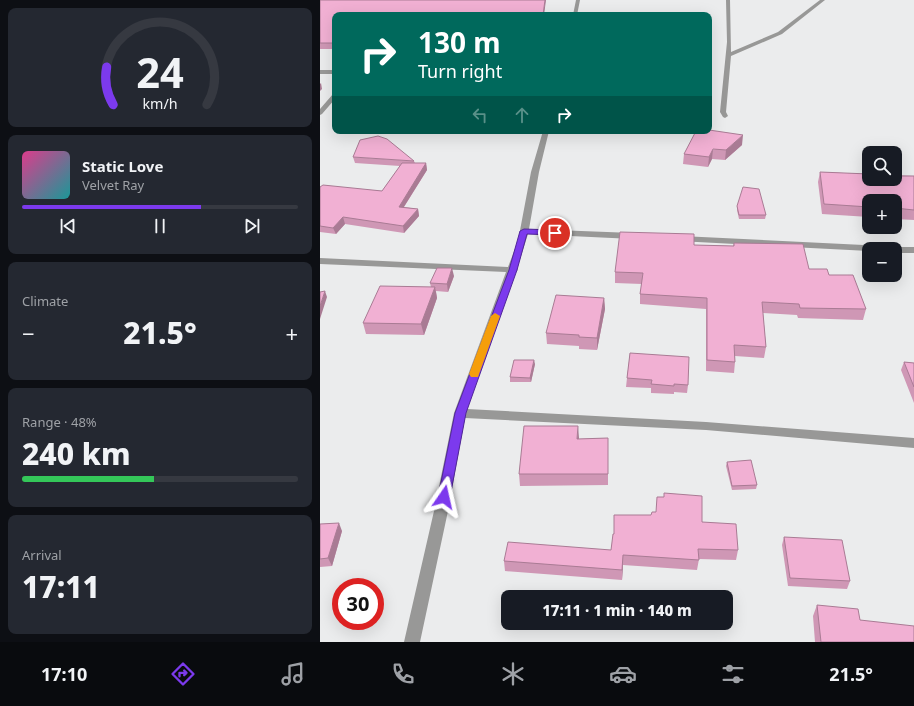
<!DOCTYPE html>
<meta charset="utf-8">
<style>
body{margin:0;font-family:"Noto Sans",sans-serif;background:#242831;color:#f1f3f6;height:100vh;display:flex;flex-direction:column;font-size:15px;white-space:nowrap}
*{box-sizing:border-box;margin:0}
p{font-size:13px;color:#9ea1a6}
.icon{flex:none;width:22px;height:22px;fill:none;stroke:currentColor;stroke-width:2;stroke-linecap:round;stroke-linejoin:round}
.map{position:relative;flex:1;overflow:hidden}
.panel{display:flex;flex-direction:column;gap:8px;padding:8px;background:#0d0f14;width:320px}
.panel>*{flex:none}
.guide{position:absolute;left:12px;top:12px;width:380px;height:122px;border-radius:8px;box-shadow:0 4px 16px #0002;background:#00695c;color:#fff;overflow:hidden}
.controls{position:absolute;left:542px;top:146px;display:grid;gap:8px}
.controls a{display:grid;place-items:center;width:40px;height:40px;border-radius:8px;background:#171b24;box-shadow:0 4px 16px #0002;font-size:20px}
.speed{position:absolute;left:12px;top:578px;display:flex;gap:8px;font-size:20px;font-weight:700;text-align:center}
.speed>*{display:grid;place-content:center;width:52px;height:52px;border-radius:50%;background:#171b24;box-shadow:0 4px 16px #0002;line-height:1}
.speed .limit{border:6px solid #d22;background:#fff;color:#111}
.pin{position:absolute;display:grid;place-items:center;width:34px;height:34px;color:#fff;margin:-17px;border:2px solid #fff;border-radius:50%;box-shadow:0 1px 4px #0007}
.me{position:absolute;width:44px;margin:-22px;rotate:11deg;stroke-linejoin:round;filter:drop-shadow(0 0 3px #0008)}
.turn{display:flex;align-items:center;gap:14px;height:84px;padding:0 20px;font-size:18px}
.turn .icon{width:52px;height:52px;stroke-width:2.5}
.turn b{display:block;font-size:28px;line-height:34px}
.lanes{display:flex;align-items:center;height:38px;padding:0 20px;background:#0003;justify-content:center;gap:20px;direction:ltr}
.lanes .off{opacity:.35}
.big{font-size:30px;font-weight:800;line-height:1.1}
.panel .widget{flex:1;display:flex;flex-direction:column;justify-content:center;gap:6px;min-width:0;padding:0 14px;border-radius:8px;background:#242831}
.panel .dial{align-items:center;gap:0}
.dial svg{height:104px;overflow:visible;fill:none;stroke:#363941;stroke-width:7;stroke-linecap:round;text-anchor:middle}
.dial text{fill:#f1f3f6;stroke:none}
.song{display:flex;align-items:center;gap:12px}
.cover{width:48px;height:48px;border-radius:6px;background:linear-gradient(135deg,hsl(330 70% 55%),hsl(180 70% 35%))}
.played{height:4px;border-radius:2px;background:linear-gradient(90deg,#7c3aed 65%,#363941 65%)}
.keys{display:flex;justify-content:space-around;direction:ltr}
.heat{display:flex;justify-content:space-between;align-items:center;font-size:22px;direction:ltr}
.charge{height:6px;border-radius:3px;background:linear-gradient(90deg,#34c759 48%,#363941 0)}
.trip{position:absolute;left:181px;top:590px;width:232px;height:40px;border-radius:8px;background:#171b24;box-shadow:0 4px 16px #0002;font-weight:800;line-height:40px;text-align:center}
.tab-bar{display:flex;height:64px;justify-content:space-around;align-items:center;background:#090b0e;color:#9ea1a6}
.tab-bar .icon{width:28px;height:28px}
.tab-bar .on{color:#7c3aed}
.tab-bar b{font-size:18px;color:#f1f3f6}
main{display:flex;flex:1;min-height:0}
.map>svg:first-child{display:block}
</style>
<main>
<section class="panel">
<div class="widget dial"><svg viewBox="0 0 100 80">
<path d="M14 69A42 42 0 1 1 86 69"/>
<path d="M14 69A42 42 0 0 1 9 40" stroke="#7c3aed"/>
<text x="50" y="56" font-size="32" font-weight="700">24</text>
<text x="50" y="72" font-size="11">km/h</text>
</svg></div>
<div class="widget">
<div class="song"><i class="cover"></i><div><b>Static Love</b><p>Velvet Ray</p></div></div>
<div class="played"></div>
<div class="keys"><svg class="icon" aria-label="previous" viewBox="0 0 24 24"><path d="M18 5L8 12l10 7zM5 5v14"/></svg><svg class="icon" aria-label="pause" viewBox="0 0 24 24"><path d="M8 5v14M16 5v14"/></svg><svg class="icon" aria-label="next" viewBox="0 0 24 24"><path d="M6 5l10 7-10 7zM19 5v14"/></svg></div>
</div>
<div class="widget"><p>Climate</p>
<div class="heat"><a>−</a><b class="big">21.5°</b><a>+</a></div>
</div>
<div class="widget"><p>Range · 48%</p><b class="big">240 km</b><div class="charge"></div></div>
<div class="widget"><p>Arrival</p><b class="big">17:11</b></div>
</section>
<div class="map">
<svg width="594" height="642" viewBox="0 0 594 642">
<rect width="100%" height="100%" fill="#ebeced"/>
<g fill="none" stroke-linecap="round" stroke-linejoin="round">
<path fill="#989897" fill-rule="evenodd" d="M256,0H260L257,15H253Z
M406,0H410L411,52L458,32L500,0H505L462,34L411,56L406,112L408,116L405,118L403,117L400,112L407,42Z
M0,70H15V74H0Z
M15,93V99L2,114L0,115V109L13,94Z
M223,131H229L219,172L209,229L313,233L317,236L313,239L208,234L197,269L198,270L195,272L147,409L386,422L594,438V448L386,430L145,418L128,511L100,642H84L114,511L134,413L186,272L0,264V258L188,267L198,241L211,172Z
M361,236L564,246L568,249H549V251L358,241L357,239Z
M575,247H594V253H575V249H571Z"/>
</g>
<path fill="#cf97b5" d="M0,0L15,15V49H0Z
M422,145L405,160L392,159L388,167L363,164L364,154Z
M33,157L94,161L95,163H106L107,170L84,207L98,209L99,216L84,233L25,224L16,234L0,232V187L62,191L80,166L35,163Z
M500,172L594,176V220L575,219V201H549V217L502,214L498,182Z
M417,206L446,215L445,219H419L417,210Z
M414,243L489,269L509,275L546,309L543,320L478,318L477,315L443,313L446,347L444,358L415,356V362L414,373L386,371V309L320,304V294L322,284L295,283V272L374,245L413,246Z
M134,276L128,292L116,291L117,298L104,335L46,334L43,323L111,287L110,283Z
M284,298L285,309L277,350L259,349V346L227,344L226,333Z
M310,353L368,385L367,393L354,392V394L331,393V388L306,387L307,378Z
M584,362L594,363V403L581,370Z
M215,364L211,382H190V377Z
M288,438V485L200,486L199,474L258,439Z
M407,462L437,485L436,489L412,490L406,466Z
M382,522L418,550L416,560L379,559L377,570L303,565L302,580L185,571L184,561L291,550Z
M0,524L22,531L12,566L0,567Z
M464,537L530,581L527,589L468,586L462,545Z
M497,605L540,620L594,642H495L493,616Z"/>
<path fill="#a97b94" d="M225,0H226L224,15H223Z
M1,83L2,89L0,91V84Z
M423,135L422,145L405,160L406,150Z
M393,149L392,159L388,167L389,157Z
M106,163L107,170L80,213L79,207Z
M98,209L99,216L84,233L83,226Z
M23,217L25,224L16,234L13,228Z
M132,268L134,276L128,292L127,284Z
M115,287L117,298L104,335L101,324Z
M5,291L7,297L0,319V306Z
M284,298L285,309L277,350V338Z
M214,360L215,364L211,382L210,378Z
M258,426L259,438L258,451L257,439Z
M19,523L22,531L12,566L8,558Z
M303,555V565L302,580V570Z"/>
<path fill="#f1b0d3" stroke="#a97b94" d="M0,0H225L223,15H15V43H0Z
M389,130L423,135L406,150L393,149L389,157L364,154L376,131H389Z
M58,136L67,139L94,161L33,157L40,140Z
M82,163H106L79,207L98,209L83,226L23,217L13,228L0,226V187L3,185L62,191Z
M500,172L549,174V179H575V176H594V210L575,208V201H549V207L504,204Z
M423,187L439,189L446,215H419L417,206Z
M300,232L374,234V245L414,246V243L483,244L489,269H507L509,275H533L546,309L480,308L479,304L442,302L446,347L414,345L415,362L387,360V298L320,294L323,273L295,272Z
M117,268H132L127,284L110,283Z
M60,286L115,287L101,324L43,323Z
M5,291L0,306V292Z
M236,295L284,298L277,338L259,337V335L226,333Z
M310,353L369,357L368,385L354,384V386L331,384L332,380L307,378Z
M194,360H214L210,378L190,377Z
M584,362L594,363V387Z
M204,426H258L257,439L288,438V474H199Z
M431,460L437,485L412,486L407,462Z
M344,493L382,496V522L416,524L418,550L378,549L379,560L303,555L302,570L184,561L188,542L291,550L293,534H294V515H331L332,512H336L337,497H344Z
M19,523L8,558L0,559V524Z
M464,537L522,540L530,581L470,578Z
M497,605L538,609L540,620L594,626V642H501Z"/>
<path fill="#7c3aed" stroke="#51269a" d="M204,229L235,230L239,233L235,235L207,234L197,270L146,413L130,497L128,501L124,502L120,501L118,497L135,413L189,270L200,231Z"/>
<path fill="#f59e0b" d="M175,313L180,316L159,374L158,377H151L149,374L171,316Z"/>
</svg>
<div class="controls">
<a><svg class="icon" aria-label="search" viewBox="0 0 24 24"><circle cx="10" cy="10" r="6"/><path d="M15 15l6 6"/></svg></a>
<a>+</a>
<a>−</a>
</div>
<div class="speed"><div class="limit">30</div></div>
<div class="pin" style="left:235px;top:233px;background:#d93025"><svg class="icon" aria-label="arrive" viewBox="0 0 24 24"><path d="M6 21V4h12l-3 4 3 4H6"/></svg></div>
<svg class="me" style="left:124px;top:497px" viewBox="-20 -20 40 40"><path d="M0-17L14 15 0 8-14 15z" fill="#7c3aed" stroke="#fff" stroke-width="4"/></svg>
<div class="trip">17:11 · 1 min · 140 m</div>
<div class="guide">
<div class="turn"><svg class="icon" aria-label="right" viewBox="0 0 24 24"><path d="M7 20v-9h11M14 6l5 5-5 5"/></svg><div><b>130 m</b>Turn right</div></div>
<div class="lanes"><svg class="icon off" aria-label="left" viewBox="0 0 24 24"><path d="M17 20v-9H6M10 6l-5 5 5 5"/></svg><svg class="icon off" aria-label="ahead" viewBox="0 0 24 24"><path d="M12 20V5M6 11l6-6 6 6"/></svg><svg class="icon" aria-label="right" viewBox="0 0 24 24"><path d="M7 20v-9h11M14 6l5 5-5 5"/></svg></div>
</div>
</div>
</main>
<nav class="tab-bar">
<b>17:10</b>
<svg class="icon on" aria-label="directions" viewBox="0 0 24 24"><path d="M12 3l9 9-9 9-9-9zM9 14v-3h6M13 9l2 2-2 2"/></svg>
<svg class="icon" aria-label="music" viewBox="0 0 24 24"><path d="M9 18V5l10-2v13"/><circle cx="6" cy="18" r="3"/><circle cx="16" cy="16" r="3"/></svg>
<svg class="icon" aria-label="phone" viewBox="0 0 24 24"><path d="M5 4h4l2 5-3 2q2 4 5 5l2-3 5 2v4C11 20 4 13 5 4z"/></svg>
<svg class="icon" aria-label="climate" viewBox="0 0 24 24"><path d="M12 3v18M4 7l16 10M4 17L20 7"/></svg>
<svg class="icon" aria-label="car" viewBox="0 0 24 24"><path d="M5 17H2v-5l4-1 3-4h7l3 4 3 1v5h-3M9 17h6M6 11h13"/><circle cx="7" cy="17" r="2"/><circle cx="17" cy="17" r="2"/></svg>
<svg class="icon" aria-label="filters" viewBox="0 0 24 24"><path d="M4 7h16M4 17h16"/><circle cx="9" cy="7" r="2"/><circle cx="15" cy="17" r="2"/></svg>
<b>21.5°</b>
</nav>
